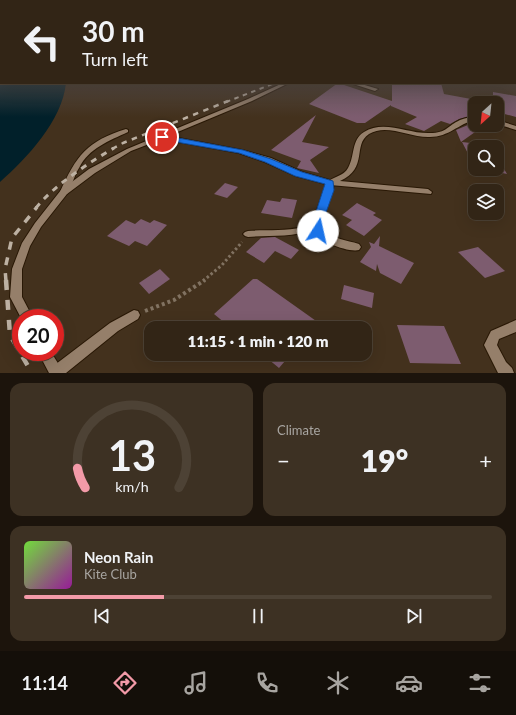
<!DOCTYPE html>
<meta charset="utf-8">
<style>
body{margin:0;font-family:Lato,sans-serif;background:#3d3123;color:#f1f3f6;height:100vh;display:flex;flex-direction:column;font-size:15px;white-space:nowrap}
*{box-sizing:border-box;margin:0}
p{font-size:13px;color:#a8a5a1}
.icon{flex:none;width:22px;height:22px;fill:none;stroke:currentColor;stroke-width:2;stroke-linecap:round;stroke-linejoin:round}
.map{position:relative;height:373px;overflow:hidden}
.panel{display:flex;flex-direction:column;gap:10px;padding:10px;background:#1c140c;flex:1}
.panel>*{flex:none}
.top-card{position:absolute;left:0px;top:0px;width:516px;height:84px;box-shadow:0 4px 16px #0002,0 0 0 1px #4d4235;background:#322516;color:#f1f3f6;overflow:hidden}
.needle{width:26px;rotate:207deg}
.tools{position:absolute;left:468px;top:96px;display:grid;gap:8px}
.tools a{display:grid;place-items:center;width:36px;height:36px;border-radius:8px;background:#322516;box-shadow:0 4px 16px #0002,0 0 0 1px #4d4235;font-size:20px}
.speed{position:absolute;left:12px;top:309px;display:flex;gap:8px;font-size:20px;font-weight:700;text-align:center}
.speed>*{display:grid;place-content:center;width:52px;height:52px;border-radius:50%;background:#322516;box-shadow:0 4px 16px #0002,0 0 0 1px #4d4235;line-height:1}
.speed .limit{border:6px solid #d22;background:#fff;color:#111}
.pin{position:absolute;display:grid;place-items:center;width:34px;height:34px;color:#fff;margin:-17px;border:2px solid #fff;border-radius:50%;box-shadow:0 1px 4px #0007}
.me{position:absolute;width:44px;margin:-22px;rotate:10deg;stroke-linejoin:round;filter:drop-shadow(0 0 3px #0008)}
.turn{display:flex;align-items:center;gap:14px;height:84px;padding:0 16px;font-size:18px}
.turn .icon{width:52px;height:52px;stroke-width:2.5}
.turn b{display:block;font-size:28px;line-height:34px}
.big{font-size:30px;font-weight:800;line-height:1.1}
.panel .widget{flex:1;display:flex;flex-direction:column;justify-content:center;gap:6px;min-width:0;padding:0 14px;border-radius:12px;background:#3d3123}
.panel .dial{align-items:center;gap:0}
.dial svg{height:104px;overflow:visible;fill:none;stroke:#4d4235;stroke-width:7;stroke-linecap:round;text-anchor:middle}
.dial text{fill:#f1f3f6;stroke:none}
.song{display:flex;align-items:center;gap:12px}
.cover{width:48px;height:48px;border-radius:6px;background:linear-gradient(135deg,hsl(100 70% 55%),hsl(300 70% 35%))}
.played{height:4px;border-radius:2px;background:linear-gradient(90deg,#f39aa8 30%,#4d4235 30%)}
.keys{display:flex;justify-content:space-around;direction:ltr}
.heat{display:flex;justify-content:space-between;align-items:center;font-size:22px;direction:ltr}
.panel .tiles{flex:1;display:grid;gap:10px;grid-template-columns:1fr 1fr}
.widget:last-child{grid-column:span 2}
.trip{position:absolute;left:144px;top:321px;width:228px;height:40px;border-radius:12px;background:#322516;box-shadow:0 4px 16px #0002,0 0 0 1px #4d4235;font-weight:800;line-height:40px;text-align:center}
.dock{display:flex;height:64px;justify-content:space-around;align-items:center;background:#140f09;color:#a8a5a1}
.dock .icon{width:28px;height:28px}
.dock .selected{color:#f39aa8}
.dock b{font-size:18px;color:#f1f3f6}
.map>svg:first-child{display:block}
</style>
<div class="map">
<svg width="516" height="373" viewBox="0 0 516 373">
<rect width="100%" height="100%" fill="#43311d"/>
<path fill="#01202a" d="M0,65L1,83H66C62,121 27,158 0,182Z"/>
<path fill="#7d5c6f" d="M338,83L392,101V83H441L444,94L493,103V92L516,96V117L501,113L497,116V103H475V115L459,119L450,124L441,121L424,131L405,124L417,117L391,106V105L365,123H357L309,104Z
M316,115L302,142L329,147L310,160L319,173L297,168L301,161L271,150Z
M475,122V125H485L461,142L456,130Z
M462,142L489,145L491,147H475V167Z
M497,157L507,174L483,169H497Z
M225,183L238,187L227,198L214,194Z
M282,198L297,200L292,218L261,213L267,200L280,202Z
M357,203L376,213L373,215L382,220L364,236L346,225L352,220L342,215Z
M141,219L150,223L154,220L167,225L147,246L135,241L129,246L107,236L126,220L135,224Z
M380,236L379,246L414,263L401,284L380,273L377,264L376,271L360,262L371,247L369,242L374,244Z
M275,237L299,250L291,259L275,251L264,263L246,252L261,238Z
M478,247L505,271L485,278L458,252Z
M160,269L170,279L149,294L139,283Z
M253,279H257L326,328H231L214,314Z
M344,285L374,293L372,308L341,299Z
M397,325L444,326L461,364L410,363Z
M262,354H291L279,368Z"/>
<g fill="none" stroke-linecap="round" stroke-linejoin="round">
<g stroke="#291805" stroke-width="2">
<path id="lane" d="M350,83H358L378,89L375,91Z
M475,116V120C458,124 449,137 430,137C410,138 387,123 369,134C352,145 369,168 340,181L428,189L432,192L431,194L330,185L326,183C332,177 344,176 348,168C355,156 351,140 364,132C384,119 408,134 430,133C447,133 447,126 460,120C465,118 470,117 475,116Z
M497,120L516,126V130L497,124Z
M126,129L128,130V132C109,141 89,148 79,168C74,176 72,186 67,194H61L60,192C76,156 87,141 126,129Z
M318,218L321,219L323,221V230C334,239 346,240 359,244L361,247L359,250C349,253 316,241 313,229C293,238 270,235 248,237L245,236L243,234L245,232L248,231C265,229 285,232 302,227C308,225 312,220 318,218Z
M134,310L138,311L140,315L138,319L118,331L66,373H51L52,367L110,323Z"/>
</g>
<g stroke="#291805" stroke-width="2">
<path id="street" d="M283,83H289L252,101L168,136L242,150L271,158L302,172L333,181L334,183L333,190L321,223H315L313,221L326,184L296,176L265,162L239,153L162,139L131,151L95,173L67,194L41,227L30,246L22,269V297L33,318H21L10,297L12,269L22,243L35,223L61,190L89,169L127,149L248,99Z
M516,320V332L499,339L497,345L506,362L512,368L514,373H498L484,345L491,331Z
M38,352H51L64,373H49Z"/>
</g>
<path stroke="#817261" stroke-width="3" stroke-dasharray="2.5 2.5" stroke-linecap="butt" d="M203,281L222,265L242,242"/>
<path stroke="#817261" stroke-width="4" stroke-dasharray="3 3" stroke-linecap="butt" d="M145,311L174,300L205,280"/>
<use href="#lane" fill="#957f6a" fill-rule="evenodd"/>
<use href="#street" fill="#957f6a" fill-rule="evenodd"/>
<path stroke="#bdb1a3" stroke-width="2" stroke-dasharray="4.5 4.5" stroke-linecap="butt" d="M226,102L275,83"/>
<path stroke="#bdb1a3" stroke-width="2.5" stroke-dasharray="5.5 5.5" stroke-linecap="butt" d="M112,149L123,143L228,101"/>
<path stroke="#bdb1a3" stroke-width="3" stroke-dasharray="6 6" stroke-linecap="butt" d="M36,208C53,186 90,162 114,148"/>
<path stroke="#bdb1a3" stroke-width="3.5" stroke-dasharray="8 8" stroke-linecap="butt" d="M6,281L5,269L12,238L37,207"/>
<path stroke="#bdb1a3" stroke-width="4.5" stroke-dasharray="10 10" stroke-linecap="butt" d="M6,280L10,335L32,373"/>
</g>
<linearGradient id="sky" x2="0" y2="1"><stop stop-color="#251b10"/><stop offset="0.56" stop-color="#554e4c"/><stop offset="1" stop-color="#554e4c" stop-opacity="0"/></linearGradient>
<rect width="516" height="117" fill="url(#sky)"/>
<path fill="#1a73e8" stroke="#114b97" d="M162,135L243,150L271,159L302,172L333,181L334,190L323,221L322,233H314L313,221L325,184L295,176L265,162L239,153L159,139L158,137Z"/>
</svg>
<div class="tools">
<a><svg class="needle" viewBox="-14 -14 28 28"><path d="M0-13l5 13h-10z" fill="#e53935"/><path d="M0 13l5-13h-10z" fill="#a8a5a1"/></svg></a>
<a><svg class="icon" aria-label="search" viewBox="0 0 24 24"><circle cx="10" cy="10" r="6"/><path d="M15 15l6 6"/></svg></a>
<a><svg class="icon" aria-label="layers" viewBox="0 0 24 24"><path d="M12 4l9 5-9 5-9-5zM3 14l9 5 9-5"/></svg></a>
</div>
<div class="speed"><div class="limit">20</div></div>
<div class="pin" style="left:162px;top:137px;background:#d93025"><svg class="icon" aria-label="arrive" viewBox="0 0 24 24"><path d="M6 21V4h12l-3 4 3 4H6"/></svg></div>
<svg class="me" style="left:318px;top:231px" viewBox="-20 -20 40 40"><circle r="19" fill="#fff"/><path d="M0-13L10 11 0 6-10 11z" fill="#1a73e8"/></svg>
<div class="trip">11:15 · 1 min · 120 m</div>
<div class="top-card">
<div class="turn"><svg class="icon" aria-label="left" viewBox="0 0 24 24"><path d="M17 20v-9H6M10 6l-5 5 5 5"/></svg><div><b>30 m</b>Turn left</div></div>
</div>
</div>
<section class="panel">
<div class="tiles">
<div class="widget dial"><svg viewBox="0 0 100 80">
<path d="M14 69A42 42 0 1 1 86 69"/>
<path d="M14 69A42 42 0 0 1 8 54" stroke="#f39aa8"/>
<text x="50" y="56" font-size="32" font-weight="700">13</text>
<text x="50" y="72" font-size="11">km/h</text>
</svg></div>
<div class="widget"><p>Climate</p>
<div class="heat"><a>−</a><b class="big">19°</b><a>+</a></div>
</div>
<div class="widget">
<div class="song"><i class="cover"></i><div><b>Neon Rain</b><p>Kite Club</p></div></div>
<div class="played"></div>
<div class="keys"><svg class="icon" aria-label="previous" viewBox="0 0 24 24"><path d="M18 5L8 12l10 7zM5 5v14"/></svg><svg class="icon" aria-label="pause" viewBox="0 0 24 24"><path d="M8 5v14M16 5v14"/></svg><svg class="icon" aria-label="next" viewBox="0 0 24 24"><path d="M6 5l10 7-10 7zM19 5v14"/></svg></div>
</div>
</div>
</section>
<nav class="dock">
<b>11:14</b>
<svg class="icon selected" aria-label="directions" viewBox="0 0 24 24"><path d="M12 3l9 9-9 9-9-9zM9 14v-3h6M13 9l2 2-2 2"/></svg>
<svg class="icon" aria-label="music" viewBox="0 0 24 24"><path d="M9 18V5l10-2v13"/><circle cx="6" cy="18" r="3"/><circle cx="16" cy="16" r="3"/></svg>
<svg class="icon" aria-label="phone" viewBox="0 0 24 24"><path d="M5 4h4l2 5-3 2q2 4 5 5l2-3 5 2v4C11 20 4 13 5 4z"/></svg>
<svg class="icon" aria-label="climate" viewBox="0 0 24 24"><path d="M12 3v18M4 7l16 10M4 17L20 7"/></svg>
<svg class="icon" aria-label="car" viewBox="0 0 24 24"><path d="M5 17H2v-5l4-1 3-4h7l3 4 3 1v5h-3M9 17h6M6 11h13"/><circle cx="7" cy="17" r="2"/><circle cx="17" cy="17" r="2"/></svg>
<svg class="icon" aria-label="filters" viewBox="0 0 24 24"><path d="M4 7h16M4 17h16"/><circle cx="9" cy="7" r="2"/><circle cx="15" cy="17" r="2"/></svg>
</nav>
